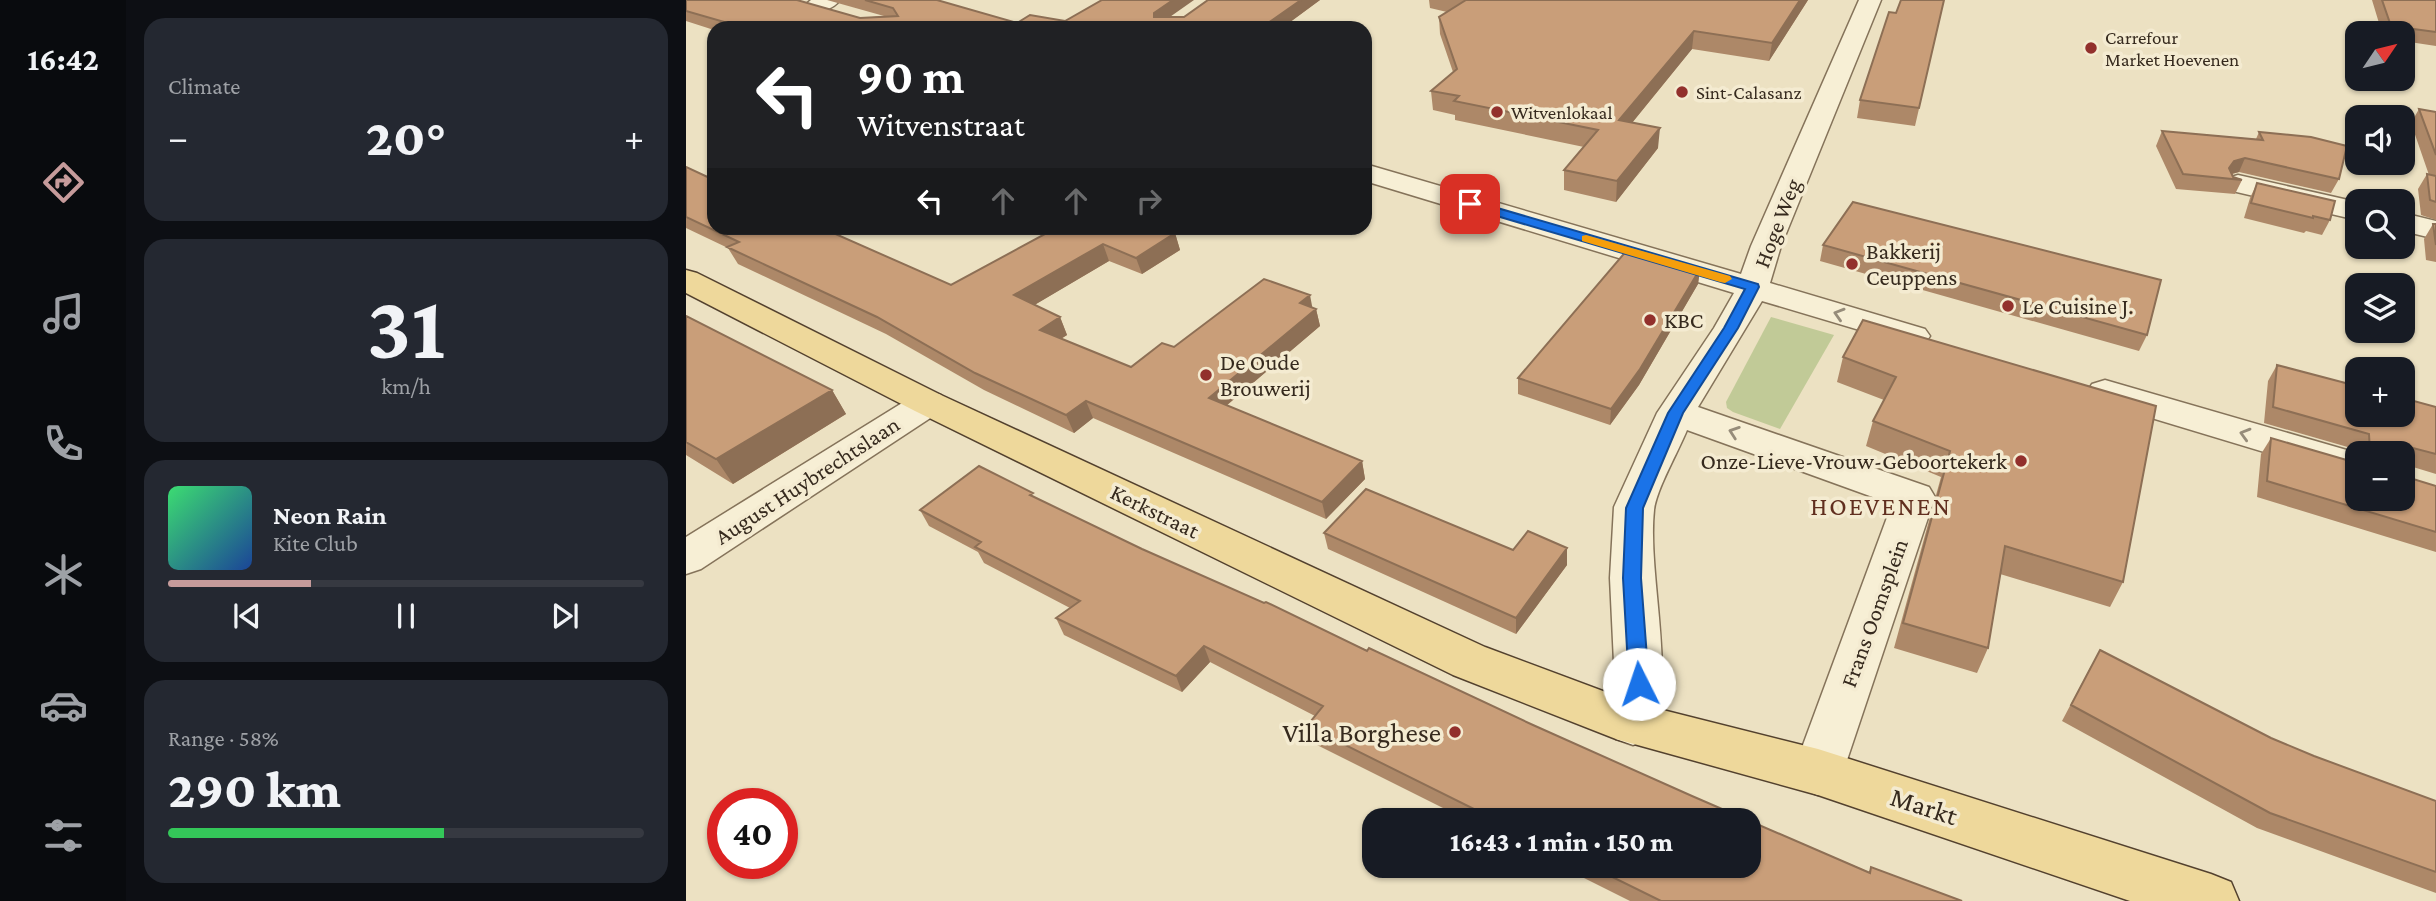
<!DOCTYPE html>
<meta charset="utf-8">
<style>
body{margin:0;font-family:"Crimson Pro",serif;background:#242831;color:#f1f3f6;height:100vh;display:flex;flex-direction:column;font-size:26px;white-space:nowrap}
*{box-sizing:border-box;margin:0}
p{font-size:23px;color:#9ea1a6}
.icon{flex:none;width:38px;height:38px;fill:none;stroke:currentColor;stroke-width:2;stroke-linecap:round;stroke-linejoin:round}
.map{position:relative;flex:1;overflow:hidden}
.panel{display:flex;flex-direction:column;gap:18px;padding:18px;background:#0d0f14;width:560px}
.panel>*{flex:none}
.guide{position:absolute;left:21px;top:21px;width:665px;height:214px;border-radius:21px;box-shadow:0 2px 5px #0004;background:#202124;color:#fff;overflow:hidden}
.needle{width:46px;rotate:55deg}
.tools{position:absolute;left:1659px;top:21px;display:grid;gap:14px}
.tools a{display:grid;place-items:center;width:70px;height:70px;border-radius:14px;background:#171b24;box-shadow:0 2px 5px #0004;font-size:35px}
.speed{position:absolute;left:21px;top:788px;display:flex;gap:14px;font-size:35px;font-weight:700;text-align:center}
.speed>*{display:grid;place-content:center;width:91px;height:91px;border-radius:50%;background:#171b24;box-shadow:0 2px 5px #0004;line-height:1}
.speed .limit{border:10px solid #d22;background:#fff;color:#111}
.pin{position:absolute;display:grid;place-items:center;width:60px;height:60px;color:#fff;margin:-30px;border-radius:14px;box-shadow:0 4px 10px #0006}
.me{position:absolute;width:77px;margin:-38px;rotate:356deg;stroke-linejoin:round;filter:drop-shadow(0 0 5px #0008)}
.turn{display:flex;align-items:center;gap:24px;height:147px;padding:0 35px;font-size:32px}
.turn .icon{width:91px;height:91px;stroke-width:2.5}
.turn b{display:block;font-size:49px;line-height:60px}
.lanes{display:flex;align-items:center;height:66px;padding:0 35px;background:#0003;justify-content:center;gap:35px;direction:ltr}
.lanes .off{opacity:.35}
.big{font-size:52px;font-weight:800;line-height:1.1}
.panel .tile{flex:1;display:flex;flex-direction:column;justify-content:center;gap:10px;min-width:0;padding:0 24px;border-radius:21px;background:#242831}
.panel .dial{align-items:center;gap:0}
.dial b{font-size:91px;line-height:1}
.song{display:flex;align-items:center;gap:21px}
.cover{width:84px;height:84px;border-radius:10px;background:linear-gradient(135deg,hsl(140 70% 55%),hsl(220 70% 35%))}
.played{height:7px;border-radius:4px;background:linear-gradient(90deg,#c69b9b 30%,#363941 30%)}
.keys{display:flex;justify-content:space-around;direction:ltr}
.heat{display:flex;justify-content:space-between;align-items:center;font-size:38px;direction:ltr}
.charge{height:10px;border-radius:5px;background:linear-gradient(90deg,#34c759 58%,#363941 0)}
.trip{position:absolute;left:676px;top:808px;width:399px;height:70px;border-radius:21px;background:#171b24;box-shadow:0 2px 5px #0004;font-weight:800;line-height:70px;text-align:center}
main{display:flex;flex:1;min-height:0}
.tab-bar{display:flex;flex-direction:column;width:126px;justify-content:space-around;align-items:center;background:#090b0e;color:#9ea1a6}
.tab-bar .icon{width:49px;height:49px}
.tab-bar .selected{color:#c69b9b}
.tab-bar b{font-size:32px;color:#f1f3f6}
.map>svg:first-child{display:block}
</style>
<main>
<nav class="tab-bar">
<b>16:42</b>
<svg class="icon selected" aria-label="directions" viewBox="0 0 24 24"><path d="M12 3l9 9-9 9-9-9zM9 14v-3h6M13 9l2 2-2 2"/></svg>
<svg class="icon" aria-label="music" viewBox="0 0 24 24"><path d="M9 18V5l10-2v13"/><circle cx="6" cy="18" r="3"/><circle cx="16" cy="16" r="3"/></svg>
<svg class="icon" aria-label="phone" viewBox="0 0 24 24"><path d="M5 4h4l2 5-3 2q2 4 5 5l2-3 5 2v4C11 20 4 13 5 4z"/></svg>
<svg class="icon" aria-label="climate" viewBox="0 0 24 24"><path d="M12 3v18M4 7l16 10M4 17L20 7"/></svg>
<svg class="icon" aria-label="car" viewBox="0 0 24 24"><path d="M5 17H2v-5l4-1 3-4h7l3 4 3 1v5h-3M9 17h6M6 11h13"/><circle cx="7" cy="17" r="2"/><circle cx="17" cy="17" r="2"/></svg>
<svg class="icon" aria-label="filters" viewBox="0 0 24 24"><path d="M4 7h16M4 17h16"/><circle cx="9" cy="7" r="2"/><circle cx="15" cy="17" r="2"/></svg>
</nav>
<section class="panel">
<div class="tile"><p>Climate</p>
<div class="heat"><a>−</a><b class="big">20°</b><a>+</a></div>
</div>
<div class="tile dial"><b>31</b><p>km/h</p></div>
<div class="tile">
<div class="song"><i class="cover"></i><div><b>Neon Rain</b><p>Kite Club</p></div></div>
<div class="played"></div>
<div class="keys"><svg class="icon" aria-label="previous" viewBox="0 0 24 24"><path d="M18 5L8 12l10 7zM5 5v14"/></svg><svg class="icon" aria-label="pause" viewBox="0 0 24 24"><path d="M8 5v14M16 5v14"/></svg><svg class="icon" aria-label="next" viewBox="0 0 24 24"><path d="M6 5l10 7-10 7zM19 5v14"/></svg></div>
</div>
<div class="tile"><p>Range · 58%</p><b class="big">290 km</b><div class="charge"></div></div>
</section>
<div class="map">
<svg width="1750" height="901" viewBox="0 0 1750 901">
<rect width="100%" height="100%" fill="#ece1c2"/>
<path fill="#c1ca97" d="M1085,317L1148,335L1094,429L1047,412L1041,408L1040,402Z"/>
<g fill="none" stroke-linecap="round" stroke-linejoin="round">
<g stroke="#85735a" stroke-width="3">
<path id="minor" d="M125,0H154C147,10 132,13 121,11L118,6Z
M1173,0H1195L1095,246L1084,283L1239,329L1244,336L1239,343L1227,346L1076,301L1012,407L1243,487L1249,497L1157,772L1150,788L1132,795L1114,788L1107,772L1206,504L1001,430C993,450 970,490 968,510C961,577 992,681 964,739L947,745L930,739L923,724L929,684L924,578L928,507L971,413L1028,328L1048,293L679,181V164L1055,274L1065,246Z
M1552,175L1671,202V220L1542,190L1538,184L1542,178Z
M1717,213L1750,221V239L1717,231Z
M1419,380L1671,453V480L1406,400L1401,392L1406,384Z
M242,391L255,395L260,403L255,411L15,569L0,574V537L229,395Z"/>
</g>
<g stroke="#53412e" stroke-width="3">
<path id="major" d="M0,270L11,273L255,395L799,647L949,703L1132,749L1525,874L1545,882L1553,901H1444L1132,795L930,739L767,675L229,411L0,293Z"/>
</g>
<use href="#minor" fill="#f7efd5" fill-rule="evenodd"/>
<use href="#major" fill="#eed89b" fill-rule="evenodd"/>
</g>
<path fill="#ad8868" d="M0,0L174,18L198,16L141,0H251L331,23L498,17L522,0H634L596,28H28V30L0,21Z
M743,0H1122L1083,61L1006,49L946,123L972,148L930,202L878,190V170L898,147L769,120V115L747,110L745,91L767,72L754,34L753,17L761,12L744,8Z
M1258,0L1229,126L1171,118L1174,100L1210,13Z
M1686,0H1750V46L1717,41V33H1696Z
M1733,109L1750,112V220L1735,215L1732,189L1741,174L1743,175L1725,123Z
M1476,131L1570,139L1573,132L1653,179L1645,193L1553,172L1546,174L1547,177L1556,180L1549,194L1490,189L1470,146Z
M0,167L265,285L362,232L360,228H473L489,233L494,250L456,274L423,261L348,305L374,317L381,335L375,339L445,367L488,347L627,308L630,309L634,326L540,406L676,461L679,479L640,519L407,418L388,433L298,390L200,334L52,264L42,248L0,228Z
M1571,183L1644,220L1636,235L1620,231L1618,233L1558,218L1564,198Z
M1747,224H1750V262L1740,260L1738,239Z
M1137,245L1461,335L1453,351L1134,261Z
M1014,269L1012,284L953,385L924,425L832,394V378Z
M0,316L146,390L160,414L47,484L0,455Z
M1177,320L1437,582L1424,607L1314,574L1302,648L1291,673L1208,648L1255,477L1180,446L1187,421L1198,400L1151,382L1157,357Z
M1591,365L1750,407V474L1727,467V479L1750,486V552L1571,497L1575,454L1585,438L1671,499L1717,453H1672V450L1578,423L1582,381Z
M349,498L456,549L847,725L1006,796L1183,872L1185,867L1276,901H944L874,866H1062V821H783L625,742L621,726L629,716L524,662L496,692L378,635L370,618L384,608L298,563L292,552L243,526L234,510Z
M638,533L827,550L881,565L830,634L642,549Z
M1405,666L1585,738L1628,756L1750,801V893L1571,828L1376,721Z"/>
<path fill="#8d6f55" d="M487,0H508L471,26L468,17V13Z
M615,0H634L596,28H575Z
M1114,0H1122L1083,61L1086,43Z
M1008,31L1006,49L932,140L933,120Z
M974,128L972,148L930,202L931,181Z
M1559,158L1553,172L1541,175L1543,168L1548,161Z
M489,233L494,250L456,274L450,258Z
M417,244L423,261L335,313L328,295Z
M1014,269L1012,284L953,385L924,425L925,409Z
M624,295L627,311L630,309L634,326L528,416L523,398L614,303Z
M374,317L381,335L361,347L354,330Z
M146,390L160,414L47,484L30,459Z
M400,401L407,418L388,433L380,415Z
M676,461L679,479L640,519L636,502Z
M881,548V565L830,634V618Z
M518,646L524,662L496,692L490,676Z"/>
<path fill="#c99e79" stroke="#8d6f55" stroke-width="2" d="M0,0H111L174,18L212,16L207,8L179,0H251L331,23L344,15L379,21L416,0H487L468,13V17H498L522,0H615L575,28H59L0,11Z
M780,0H1114L1086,43L1008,31L933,120L974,128L931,181L878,170L912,130L768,101L773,96L745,91L771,69L753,17Z
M1215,0H1258L1233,108L1174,100L1203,12L1210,13Z
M1696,0H1750V32L1705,26Z
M1733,109L1750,112V155Z
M1476,131L1577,140L1573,132L1625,137L1661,146L1653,179L1559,158L1548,161L1543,168L1547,177L1556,180L1497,174Z
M0,167L28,180V228H136L265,285L370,228H473L489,233L450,258L417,244L328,295L374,317L354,330L445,367L476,343L488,347L578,279L624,295L614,303L630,309L523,398L676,461L636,502L400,401L380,415L289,373L191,317L41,247L53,242L0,217Z
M1741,174L1750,176V202L1744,200Z
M1571,183L1649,201L1644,220L1627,216V218L1565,203Z
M1167,202L1475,280L1461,335L1137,245Z
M1747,224H1750V245Z
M942,249L1014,269L954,369L925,409L832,378Z
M0,316L146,390L30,459L0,442Z
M1177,320L1470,406L1437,582L1319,546L1302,648L1217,623L1264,451L1187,421L1210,377L1157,357Z
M1591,365L1671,386V415H1717V398L1750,407V454L1727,448V479L1750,486V532L1581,481L1585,438L1671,463V499H1717V453H1684L1683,434L1587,407Z
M293,466L347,493L344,495L456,549L578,603L580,602L681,651L683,648L847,725L1006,796L1184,873L1185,867L1276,901H975L904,866H1062V821H812L621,726L637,706L518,646L490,676L370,618L394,601L289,547L295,542L234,510Z
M680,489L827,550L842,531L881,548L830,618L638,533Z
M1414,650L1585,738L1628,756L1750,801V872L1584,813L1385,705Z"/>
<defs><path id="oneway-chevron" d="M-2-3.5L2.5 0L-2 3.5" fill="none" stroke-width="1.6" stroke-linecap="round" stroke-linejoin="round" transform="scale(1.75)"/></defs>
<g stroke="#968c7a">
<use href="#oneway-chevron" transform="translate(1153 314) rotate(-163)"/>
<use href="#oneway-chevron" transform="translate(1048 432) rotate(-161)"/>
<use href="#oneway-chevron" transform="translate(1559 434) rotate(-164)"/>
</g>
<path fill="#1a73e8" stroke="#114b97" stroke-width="2" d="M784,200L1072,284L1073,287L1052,328L997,413L957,508L955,578L963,684L960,690L953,693L946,690L943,684L937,578L940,508L982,413L1038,328L1059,289L780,207L778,204Z"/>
<path fill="#f59e0b" d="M900,235L1044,276L1046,279L1039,283L1034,282L896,241V236Z"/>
<g fill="#92302c" stroke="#f4ebd1" stroke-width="2.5">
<circle cx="1405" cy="48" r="7"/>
<circle cx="996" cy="92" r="7"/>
<circle cx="811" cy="112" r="7"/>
<circle cx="1166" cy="264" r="7"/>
<circle cx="1322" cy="306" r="7"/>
<circle cx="964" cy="320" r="7"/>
<circle cx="520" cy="375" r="7"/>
<circle cx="1335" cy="461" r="7"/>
<circle cx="769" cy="732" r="7"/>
</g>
<g text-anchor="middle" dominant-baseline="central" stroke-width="7" stroke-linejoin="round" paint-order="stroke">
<g font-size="19" fill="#362a1e" stroke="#f4ebd1" text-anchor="start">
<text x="1419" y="37">Carrefour<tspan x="1419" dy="22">Market Hoevenen</tspan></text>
<text x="1010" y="92">Sint-Calasanz</text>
<text x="825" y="112">Witvenlokaal</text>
</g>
<g font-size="23" fill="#362a1e" stroke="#f4ebd1">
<text transform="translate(1091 223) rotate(-69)">Hoge Weg</text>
<text transform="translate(121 480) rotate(-33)">August Huybrechtslaan</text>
<text transform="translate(469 511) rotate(26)">Kerkstraat</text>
<text transform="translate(1188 613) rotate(-70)">Frans Oomsplein</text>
</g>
<g font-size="23" fill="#362a1e" stroke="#f4ebd1" text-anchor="start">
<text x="1180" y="251">Bakkerij<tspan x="1180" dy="26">Ceuppens</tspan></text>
<text x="1336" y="306">Le Cuisine J.</text>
<text x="978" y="320">KBC</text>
<text x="534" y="362">De Oude<tspan x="534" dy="26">Brouwerij</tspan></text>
<text x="1321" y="461" text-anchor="end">Onze-Lieve-Vrouw-Geboortekerk</text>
</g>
<g font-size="26" letter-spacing="2" fill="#612f1f" stroke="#f4ebd1">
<text x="1195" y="506">HOEVENEN</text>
</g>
<g font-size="28" fill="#362a1e" stroke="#f4ebd1" text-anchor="end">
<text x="755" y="732">Villa Borghese</text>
</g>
<g font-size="28" fill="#362a1e" stroke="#f4ebd1">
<text transform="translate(1238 806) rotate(18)">Markt</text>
</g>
</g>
</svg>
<div class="tools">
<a><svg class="needle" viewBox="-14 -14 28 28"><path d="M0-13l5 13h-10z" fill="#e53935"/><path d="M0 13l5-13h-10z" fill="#9ea1a6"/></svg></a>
<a><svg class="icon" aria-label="sound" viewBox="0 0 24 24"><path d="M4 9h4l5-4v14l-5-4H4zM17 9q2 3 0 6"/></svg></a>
<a><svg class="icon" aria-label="search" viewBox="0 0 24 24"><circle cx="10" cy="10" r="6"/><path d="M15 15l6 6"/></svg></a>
<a><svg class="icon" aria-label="layers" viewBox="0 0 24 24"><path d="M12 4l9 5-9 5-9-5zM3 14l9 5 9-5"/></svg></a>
<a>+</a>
<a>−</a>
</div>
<div class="speed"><div class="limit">40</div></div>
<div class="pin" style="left:784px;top:204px;background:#d93025"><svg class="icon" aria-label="arrive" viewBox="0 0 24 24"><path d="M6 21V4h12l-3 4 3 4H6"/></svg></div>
<svg class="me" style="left:953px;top:684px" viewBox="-20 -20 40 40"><circle r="19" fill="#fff"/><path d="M0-13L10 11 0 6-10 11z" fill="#1a73e8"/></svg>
<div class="trip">16:43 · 1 min · 150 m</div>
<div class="guide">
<div class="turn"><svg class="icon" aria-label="left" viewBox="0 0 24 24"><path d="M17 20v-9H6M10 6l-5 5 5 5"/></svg><div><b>90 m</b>Witvenstraat</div></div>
<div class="lanes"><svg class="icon" aria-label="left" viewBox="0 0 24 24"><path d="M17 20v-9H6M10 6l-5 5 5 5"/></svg><svg class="icon off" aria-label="ahead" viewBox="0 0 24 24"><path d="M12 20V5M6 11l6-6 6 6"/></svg><svg class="icon off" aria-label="ahead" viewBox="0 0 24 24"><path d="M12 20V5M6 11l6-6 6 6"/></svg><svg class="icon off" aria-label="right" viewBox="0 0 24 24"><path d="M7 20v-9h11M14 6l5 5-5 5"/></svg></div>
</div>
</div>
</main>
